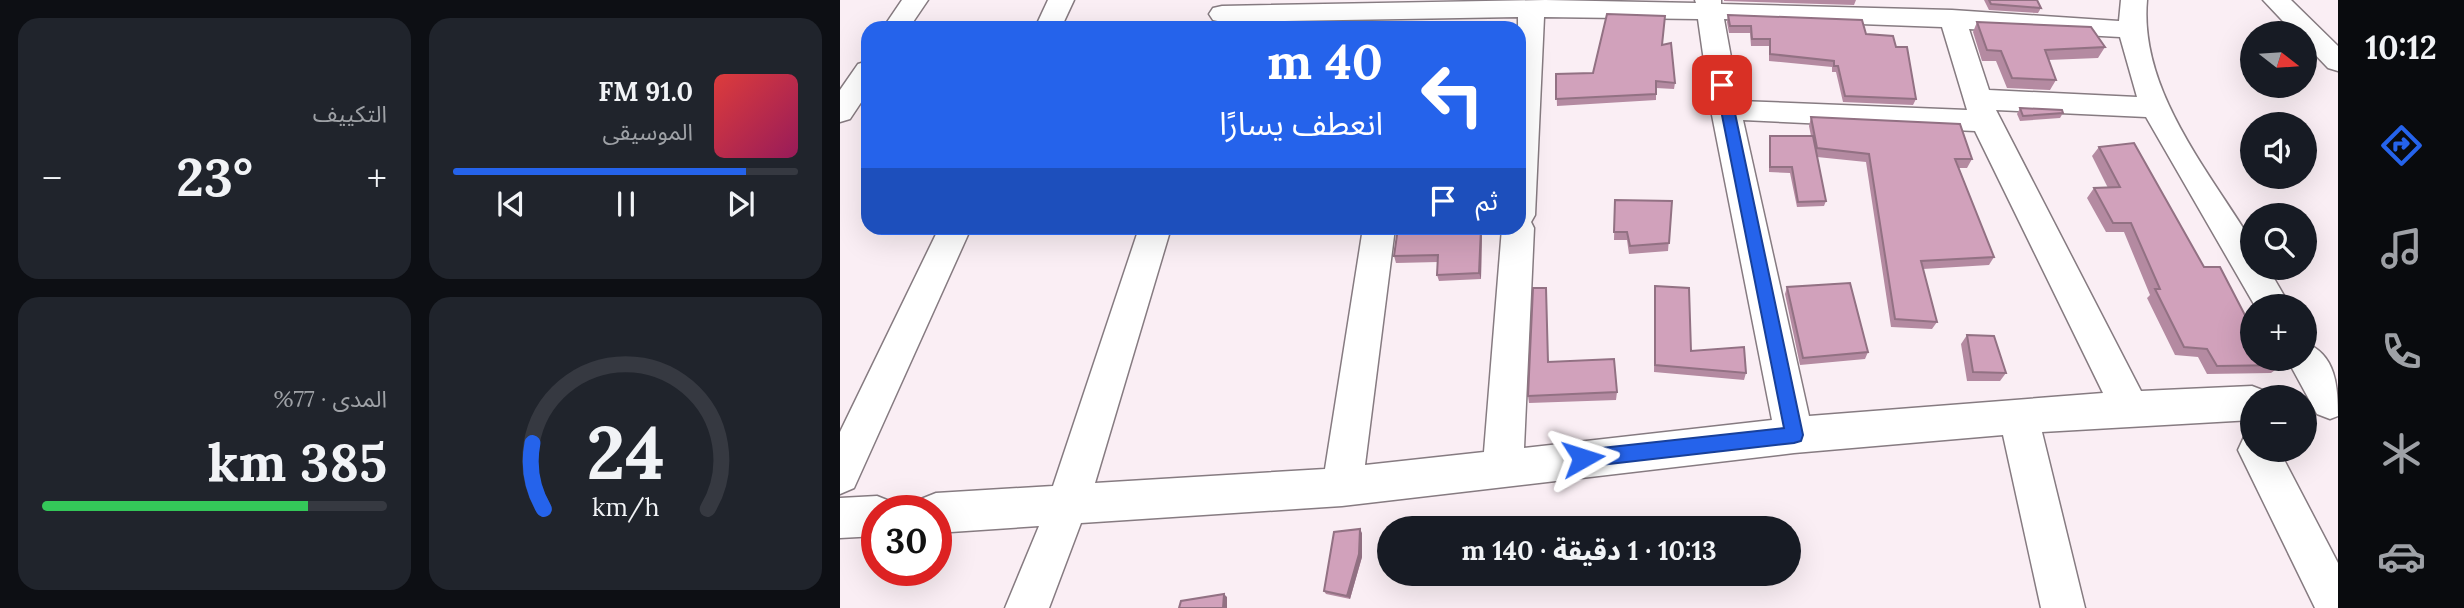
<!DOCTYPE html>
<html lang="ar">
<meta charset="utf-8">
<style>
body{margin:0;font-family:Lora,"Noto Sans Arabic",serif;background:#20242c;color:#f1f3f6;direction:rtl;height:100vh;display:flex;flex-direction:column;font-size:26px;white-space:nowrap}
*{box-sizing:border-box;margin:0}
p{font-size:23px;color:#9ea1a6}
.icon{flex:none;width:38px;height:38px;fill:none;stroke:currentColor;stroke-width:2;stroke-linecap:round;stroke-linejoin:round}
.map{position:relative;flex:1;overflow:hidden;direction:ltr}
.sheet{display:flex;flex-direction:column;gap:18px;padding:18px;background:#0d0f14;width:840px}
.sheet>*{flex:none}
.top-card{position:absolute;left:21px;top:21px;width:665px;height:214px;border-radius:21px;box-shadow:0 7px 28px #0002;direction:rtl;background:#2563eb;color:#fff;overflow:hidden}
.needle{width:46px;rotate:107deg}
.fabs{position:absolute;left:1400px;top:21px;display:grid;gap:14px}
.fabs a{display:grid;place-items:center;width:77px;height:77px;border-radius:50%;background:#171b24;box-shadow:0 7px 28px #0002;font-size:35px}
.speed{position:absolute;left:21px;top:495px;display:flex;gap:14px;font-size:35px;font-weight:700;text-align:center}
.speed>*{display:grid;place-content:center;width:91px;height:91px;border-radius:50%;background:#171b24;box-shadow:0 7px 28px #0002;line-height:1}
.speed .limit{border:10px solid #d22;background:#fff;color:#111}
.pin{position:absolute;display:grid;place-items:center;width:60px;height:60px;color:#fff;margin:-30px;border-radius:14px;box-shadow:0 4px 10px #0006}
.me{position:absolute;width:77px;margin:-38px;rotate:84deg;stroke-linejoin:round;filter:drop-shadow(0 0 5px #0008)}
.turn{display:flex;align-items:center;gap:24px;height:147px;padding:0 28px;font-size:32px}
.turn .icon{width:91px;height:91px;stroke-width:2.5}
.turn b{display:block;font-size:49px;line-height:60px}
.then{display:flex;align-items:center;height:66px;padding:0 28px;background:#0003;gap:14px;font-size:26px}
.big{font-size:52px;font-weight:800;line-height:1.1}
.sheet .tile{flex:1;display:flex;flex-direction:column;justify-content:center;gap:10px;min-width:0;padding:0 24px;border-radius:21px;background:#20242c}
.sheet .dial{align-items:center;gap:0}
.dial svg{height:182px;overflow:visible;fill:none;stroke:#363941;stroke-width:7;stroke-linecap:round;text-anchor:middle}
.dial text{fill:#f1f3f6;stroke:none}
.song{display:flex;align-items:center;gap:21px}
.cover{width:84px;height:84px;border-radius:10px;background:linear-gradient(135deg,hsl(0 70% 55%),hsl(330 70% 35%))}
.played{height:7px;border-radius:4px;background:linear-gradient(90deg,#2563eb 85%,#363941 85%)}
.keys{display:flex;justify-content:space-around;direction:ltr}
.heat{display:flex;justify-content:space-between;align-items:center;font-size:38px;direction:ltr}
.charge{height:10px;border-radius:5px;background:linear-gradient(90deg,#34c759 77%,#363941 0)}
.sheet .tiles{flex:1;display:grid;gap:18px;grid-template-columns:repeat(2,1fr)}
.trip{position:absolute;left:537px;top:516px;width:424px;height:70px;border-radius:35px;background:#171b24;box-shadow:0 7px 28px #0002;font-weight:800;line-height:70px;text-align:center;direction:rtl}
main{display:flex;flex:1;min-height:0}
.dock{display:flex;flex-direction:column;width:126px;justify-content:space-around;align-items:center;background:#090b0e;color:#9ea1a6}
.dock .icon{width:49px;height:49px}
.dock .current{color:#2563eb}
.dock b{font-size:32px;color:#f1f3f6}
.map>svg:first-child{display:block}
</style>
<main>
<nav class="dock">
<b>10:12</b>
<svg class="icon current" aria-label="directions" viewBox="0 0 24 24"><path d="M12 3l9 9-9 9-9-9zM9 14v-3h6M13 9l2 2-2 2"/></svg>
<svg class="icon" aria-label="music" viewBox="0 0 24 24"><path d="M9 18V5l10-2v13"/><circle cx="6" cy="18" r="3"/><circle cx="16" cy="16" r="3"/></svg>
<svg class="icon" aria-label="phone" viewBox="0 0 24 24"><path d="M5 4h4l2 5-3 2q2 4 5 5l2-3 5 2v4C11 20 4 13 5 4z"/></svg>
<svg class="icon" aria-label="climate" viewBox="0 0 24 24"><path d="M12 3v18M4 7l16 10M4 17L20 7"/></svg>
<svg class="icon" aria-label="car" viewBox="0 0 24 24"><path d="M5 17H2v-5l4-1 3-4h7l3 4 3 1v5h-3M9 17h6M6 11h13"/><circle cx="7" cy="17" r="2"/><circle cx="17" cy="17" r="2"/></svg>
</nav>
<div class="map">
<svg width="1498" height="608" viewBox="0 0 1498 608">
<rect width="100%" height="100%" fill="#faeef4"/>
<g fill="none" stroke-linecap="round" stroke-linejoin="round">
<g stroke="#867b81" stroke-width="3">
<path id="street" d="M62,0H88L69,28H43Z
M208,0H234L221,28H195Z
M705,0L856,3L855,0H881V4L1112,10L1279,21L1281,0H1307C1299,89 1368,170 1412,242V268H1428L1450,306H1415L1306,117L1156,110L1301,391L1412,386L1425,391L1428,397H1412V420L1202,432L1245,608H1201L1163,435L954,453L502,506L241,523L209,608H165L199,526L96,533V511H76L81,499L96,493L213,486L299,228H331L255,483L485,469L523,228H555L525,465L644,452L662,228H679L678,17L382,22L373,20L369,14L373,8L382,6ZM704,17L858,19L871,110L932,420L684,448L694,228L691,222L695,215ZM884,19L1102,27L1127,110L899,101ZM1129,29L1280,37L1297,97L1149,90ZM903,120L1135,131L1263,393L969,416Z
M1423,0H1451L1498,46V71L1488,68L1465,44V33H1454Z
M28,61V92L10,119L0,122V90L18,64Z
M99,228H131L14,488L0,494V432Z
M1465,343C1496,354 1498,387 1498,416L1490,419L1477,414L1447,359H1465Z
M1412,434V450H1439L1498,563V608H1475L1398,450L1404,437Z
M37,496L52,502L56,511H37V536L0,538V498Z"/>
</g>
<use href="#street" fill="#fff" fill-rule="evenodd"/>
</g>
<path fill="#b48aa1" d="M884,0H1016L1014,5L884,1Z
M1144,0H1197L1201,8L1198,13L1149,10Z
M888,15L1026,34L1076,99L1073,105L1003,102L996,72H992V67L929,61V46H911L910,33H889L887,22Z
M1137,22L1265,47L1258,58L1208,60L1216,80L1210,90L1167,88L1156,61H1142L1133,32Z
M753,73L835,83L834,89L816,88V100L717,106L716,74Z
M1180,108L1223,113L1220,118L1180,121L1177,114Z
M971,117L1132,159L1127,168H1119L1154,257L1149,265L1083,269L1097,322L1092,329L1051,327L1026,162L977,157L986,201L984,206L957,207L950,173L929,172V142L930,136H971L969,126Z
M1259,147L1364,267L1408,321L1442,365L1431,373L1367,374L1358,357L1335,355L1307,298L1310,295L1284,232H1266L1247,198L1254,188H1268L1252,156Z
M775,200L832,201L828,251L789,254L787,240H774Z
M642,228L641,279L599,281L597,275L598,262L556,263L554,256Z
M815,286L851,351L906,373L904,380L814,372Z
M947,287L1028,352L1025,359L960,365L945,294Z
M1127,335L1166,373L1160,381H1127L1121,344Z
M709,362L777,392L776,400L689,403L688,396Z
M522,533V557L510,599L486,594L484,591Z"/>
<path fill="#927183" d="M641,228H642L641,279L639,273Z
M520,529L522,533V557L510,599L507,596Z
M384,594L387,597V608H383Z"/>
<path fill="#d1a1bb" stroke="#927183" stroke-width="2" d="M1149,0H1197L1201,8L1151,4Z
M767,14L825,16L822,45L831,43L835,83L816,81V94L716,99V74L753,73Z
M888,15L1022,20L1026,34L1053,36L1056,47H1067L1076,99L1005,96L998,66H994V61L930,54V39H912L911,26H890Z
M1137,22L1251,27L1265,47L1205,50L1216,80L1172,78L1161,51L1147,50Z
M1180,108L1222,110L1223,113L1183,116Z
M971,117L1120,124L1132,159H1115L1154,257L1081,261L1097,322L1055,319L1029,154L977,148Z
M930,136H973L986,201L958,202L952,167H930Z
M1294,143L1364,267H1380L1408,321H1412V359H1438L1442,365L1377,366L1367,349L1344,347L1315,289H1320L1291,223H1273L1254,188L1280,187L1259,147Z
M775,200L832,201L829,243L790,246L787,232H774Z
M558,228H641L639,273L597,275L598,255L554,256Z
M1010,283L1028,352L963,358L947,287Z
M815,286L849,288L851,351L904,347L906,373L815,365Z
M693,288H706L708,362L774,359L777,392L688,396Z
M1127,335L1154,336L1166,373L1133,372Z
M520,529L519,554L507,596L484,591L494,532Z
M384,594L383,608H339L341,601Z"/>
<path fill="#2563eb" stroke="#184099" stroke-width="2" d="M882,81L889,85L963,435L961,441L954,443L743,467L736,464L734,458L736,452L743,450L944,428L876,85Z"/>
</svg>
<div class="fabs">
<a><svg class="needle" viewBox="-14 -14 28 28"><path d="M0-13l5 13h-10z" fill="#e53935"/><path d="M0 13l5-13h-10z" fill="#9ea1a6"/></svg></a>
<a><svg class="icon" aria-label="sound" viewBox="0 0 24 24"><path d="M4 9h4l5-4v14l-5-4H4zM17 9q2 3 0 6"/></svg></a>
<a><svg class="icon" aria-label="search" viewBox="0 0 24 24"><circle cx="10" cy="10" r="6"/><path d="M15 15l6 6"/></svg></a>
<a>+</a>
<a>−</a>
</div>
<div class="speed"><div class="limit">30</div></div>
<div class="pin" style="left:882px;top:85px;background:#d93025"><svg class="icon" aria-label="arrive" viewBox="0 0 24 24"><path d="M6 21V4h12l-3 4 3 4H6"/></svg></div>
<svg class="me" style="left:743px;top:458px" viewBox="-20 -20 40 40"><path d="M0-17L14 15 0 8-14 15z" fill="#2563eb" stroke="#fff" stroke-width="4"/></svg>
<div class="trip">10:13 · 1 دقيقة · 140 m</div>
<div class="top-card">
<div class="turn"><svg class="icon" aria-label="left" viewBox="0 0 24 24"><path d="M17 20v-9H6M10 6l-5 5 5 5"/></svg><div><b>40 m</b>انعطف يسارًا</div></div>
<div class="then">ثم<svg class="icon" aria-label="arrive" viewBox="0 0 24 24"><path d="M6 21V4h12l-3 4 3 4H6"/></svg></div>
</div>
</div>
<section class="sheet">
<div class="tiles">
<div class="tile">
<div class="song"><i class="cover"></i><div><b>91.0 FM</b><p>الموسيقى</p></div></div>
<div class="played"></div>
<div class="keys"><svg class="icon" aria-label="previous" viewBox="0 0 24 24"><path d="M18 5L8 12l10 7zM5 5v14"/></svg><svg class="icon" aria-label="pause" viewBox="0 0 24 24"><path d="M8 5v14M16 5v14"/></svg><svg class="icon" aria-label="next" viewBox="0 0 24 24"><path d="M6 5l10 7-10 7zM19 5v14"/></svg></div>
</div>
<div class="tile"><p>التكييف</p>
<div class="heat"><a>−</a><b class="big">23°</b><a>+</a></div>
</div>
<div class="tile dial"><svg viewBox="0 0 100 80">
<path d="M14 69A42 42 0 1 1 86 69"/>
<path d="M14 69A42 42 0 0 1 9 40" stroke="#2563eb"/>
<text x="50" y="56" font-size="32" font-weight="700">24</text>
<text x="50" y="72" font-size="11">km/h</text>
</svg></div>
<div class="tile"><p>المدى · 77%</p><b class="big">385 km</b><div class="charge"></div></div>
</div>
</section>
</main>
